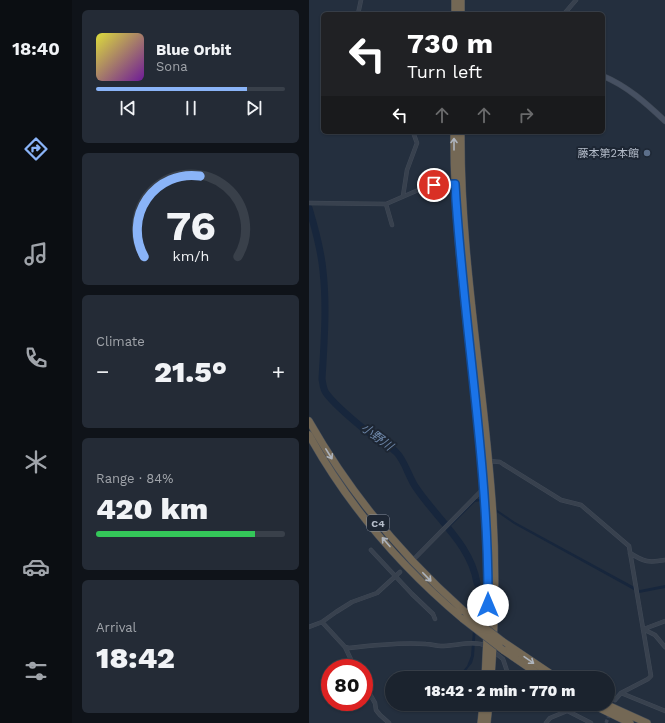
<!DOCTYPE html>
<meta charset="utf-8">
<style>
body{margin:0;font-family:"Work Sans","Noto Sans JP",sans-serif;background:#242b36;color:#f1f3f6;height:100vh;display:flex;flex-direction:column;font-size:15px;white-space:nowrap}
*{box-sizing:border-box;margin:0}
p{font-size:13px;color:#a0a4aa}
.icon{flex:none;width:22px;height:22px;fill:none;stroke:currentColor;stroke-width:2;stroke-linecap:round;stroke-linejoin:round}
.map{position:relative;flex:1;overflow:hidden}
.side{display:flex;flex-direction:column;gap:10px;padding:10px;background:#0f1319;width:237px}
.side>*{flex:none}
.guide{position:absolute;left:12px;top:12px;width:284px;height:122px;border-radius:6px;box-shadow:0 1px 3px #0004,0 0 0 1px #39404a;background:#202124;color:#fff;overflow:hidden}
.speed{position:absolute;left:12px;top:659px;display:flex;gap:8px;font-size:20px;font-weight:700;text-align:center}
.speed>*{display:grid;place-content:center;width:52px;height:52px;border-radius:50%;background:#1b232e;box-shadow:0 1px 3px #0004,0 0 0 1px #39404a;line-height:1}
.speed .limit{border:6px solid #d22;background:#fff;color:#111}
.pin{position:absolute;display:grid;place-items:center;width:34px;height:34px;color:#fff;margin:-17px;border:2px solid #fff;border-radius:50%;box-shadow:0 1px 4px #0007}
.me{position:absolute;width:44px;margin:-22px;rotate:0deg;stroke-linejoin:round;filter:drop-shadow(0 0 3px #0008)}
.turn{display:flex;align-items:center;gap:14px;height:84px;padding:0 20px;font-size:18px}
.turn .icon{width:52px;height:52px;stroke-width:2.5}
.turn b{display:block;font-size:28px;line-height:34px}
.lanes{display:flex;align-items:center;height:38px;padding:0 20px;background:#0003;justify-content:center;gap:20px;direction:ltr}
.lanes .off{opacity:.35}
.big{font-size:30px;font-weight:800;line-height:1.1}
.side .widget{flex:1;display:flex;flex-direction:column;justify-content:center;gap:6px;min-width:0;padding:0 14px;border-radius:6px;background:#242b36}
.side .dial{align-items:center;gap:0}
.dial svg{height:104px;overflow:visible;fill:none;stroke:#39404a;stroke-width:7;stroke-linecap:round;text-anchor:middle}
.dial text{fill:#f1f3f6;stroke:none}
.song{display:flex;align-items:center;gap:12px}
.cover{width:48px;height:48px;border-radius:6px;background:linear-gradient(135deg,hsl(60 70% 55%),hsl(280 70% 35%))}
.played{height:4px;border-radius:2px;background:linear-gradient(90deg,#8ab4f8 80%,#39404a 80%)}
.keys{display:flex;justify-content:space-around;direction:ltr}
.heat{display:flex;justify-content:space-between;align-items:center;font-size:22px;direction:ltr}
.charge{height:6px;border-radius:3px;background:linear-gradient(90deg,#34c759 84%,#39404a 0)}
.trip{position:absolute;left:76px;top:671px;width:230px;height:40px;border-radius:20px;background:#1b232e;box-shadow:0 1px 3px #0004,0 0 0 1px #39404a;font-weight:800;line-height:40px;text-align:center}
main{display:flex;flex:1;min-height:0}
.tabs{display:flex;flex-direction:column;width:72px;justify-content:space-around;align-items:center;background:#0b0e12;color:#a0a4aa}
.tabs .icon{width:28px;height:28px}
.tabs .active{color:#8ab4f8}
.tabs b{font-size:18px;color:#f1f3f6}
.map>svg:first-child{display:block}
</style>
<main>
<nav class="tabs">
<b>18:40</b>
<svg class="icon active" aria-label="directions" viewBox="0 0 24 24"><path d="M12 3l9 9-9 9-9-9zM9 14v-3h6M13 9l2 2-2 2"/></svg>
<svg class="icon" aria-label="music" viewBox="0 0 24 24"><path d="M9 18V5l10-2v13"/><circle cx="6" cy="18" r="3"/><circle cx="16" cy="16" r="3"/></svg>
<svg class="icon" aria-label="phone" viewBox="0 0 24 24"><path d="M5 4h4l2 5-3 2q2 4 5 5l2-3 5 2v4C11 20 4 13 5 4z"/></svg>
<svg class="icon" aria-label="climate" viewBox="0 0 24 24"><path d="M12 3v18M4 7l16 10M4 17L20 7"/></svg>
<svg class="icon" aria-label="car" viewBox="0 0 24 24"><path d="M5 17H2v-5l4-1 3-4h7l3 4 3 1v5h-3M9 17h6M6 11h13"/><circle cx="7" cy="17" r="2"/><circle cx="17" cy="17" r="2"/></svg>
<svg class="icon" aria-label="filters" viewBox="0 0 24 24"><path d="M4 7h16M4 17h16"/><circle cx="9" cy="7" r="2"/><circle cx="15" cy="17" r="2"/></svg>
</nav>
<section class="side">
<div class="widget">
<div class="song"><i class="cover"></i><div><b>Blue Orbit</b><p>Sona</p></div></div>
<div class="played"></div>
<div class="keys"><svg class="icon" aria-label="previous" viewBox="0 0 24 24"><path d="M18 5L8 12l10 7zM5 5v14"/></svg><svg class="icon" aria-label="pause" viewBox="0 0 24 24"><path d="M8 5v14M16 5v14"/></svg><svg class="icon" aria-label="next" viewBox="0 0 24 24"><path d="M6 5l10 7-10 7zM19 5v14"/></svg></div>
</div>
<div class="widget dial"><svg viewBox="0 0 100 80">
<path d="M14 69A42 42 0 1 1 86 69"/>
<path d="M14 69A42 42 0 0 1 57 7" stroke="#8ab4f8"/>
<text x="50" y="56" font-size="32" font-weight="700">76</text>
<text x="50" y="72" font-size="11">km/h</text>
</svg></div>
<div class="widget"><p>Climate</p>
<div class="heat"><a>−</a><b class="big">21.5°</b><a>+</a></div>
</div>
<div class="widget"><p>Range · 84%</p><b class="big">420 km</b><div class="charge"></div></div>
<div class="widget"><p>Arrival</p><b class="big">18:42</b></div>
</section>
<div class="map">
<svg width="356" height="723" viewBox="0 0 356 723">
<rect width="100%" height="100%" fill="#242f3e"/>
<path fill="#17263c" d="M165,499H172L206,522L331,590L356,585V588L330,593L323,589L205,524L172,501L166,502L141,527L139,526Z
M167,574L169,592L165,656L163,663L151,678H148L158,666L162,656L167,591L165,575Z"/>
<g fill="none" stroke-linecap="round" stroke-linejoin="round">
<path stroke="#17263c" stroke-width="1" d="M139,528L140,527"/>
<path stroke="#17263c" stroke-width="7" d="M0,208C6,228 12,249 14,271C18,307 15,343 13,379C14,384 14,389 17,393C25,404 44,420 55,429C65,437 78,443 87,452C96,460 100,479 108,489C129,520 162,545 168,583"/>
<path stroke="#3a4453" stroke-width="3.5" stroke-dasharray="3.5 2" stroke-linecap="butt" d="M297,723L301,713"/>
<g stroke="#414a57" stroke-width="4.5">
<path id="street" d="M49,14L52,0
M255,14L267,0
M94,196L98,170L108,143L104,132
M0,203L77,204L114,188L125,185L146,184
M77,204L83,225
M179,461L191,462L194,464L252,500L272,505L320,546L342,676L339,679L312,693L306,700
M62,550L103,594L124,614L126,619
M321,553C335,562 340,563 356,560
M107,557L175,488
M13,622L36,647L46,668
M0,627L13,622L27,612L43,602L68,593L91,572
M334,629L346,635L356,647
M335,629L356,621
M36,647L40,648C65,645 92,642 117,644C122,644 127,646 132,646C147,646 164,640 178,646
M184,651L194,659L199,674L204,678
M55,684L66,703L67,710L71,715L80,723
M312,693L356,711
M245,704L282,723
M237,723L241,718L258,711"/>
</g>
<g stroke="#414a57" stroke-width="6">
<path id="secondary" d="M294,76C318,86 337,103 356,121"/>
</g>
<g stroke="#434c59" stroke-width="8">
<path id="highway" d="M146,14V0
M152,14V0
M145,132C144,251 166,369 175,488C180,551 180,615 176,678
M152,132C151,260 176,387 184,515C187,569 186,624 182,678
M0,421C41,493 93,556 155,611
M0,435C39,505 93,568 154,619
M193,641L248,678
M194,650L235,678
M282,704L321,723
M296,704L338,723
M172,723L174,704
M178,723L180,704"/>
</g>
<use href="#street" stroke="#38414e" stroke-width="3.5"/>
<use href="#secondary" stroke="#465061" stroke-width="5"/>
<use href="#highway" stroke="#746855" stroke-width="7"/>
<g stroke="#434c59" stroke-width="8" stroke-linecap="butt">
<path id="highway-bridge" d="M155,611L193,641
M154,619L194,650"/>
</g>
<use href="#highway-bridge" stroke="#746855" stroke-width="7"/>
</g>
<defs><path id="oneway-shaft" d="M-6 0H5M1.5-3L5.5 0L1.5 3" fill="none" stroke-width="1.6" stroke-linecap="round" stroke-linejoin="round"/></defs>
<g stroke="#aeb4bd">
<use href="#oneway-shaft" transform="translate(145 144) rotate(-90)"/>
<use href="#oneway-shaft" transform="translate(20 454) rotate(58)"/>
<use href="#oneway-shaft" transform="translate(77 542) rotate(-131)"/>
<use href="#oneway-shaft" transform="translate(118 577) rotate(46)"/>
<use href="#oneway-shaft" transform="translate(220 660) rotate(35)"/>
</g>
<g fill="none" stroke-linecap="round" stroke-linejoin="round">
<g stroke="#114b97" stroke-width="10">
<path id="route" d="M125,185L146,184C154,325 180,464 179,605"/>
</g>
<use href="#route" stroke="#1a73e8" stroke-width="7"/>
</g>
<circle fill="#5c6f8a" stroke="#1d2633" stroke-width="1.5" cx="338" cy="153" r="4"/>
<g text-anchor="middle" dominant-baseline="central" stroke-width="4" stroke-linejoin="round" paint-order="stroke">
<rect fill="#1d2633" stroke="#878f9c" stroke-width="1" x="58" y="515" width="22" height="16" rx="3"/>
<g font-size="10" font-weight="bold" fill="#b4bcc9">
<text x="69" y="523">C4</text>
</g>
<g font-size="11" fill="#b4bcc9" stroke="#1d2633" text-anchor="end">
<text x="330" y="153">藤本第2本館</text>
</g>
<g font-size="12" font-style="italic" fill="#6d86a8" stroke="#1d2633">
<text transform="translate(68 437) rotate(37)">小野川</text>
</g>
</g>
</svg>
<div class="speed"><div class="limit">80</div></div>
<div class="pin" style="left:125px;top:185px;background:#d93025"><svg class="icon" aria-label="arrive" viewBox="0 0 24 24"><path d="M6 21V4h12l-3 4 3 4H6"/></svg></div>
<svg class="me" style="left:179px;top:605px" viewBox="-20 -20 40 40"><circle r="19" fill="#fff"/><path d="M0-13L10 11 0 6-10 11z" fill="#1a73e8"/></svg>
<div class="trip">18:42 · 2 min · 770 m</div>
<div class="guide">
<div class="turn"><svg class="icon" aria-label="left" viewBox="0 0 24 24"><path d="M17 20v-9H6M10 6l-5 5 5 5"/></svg><div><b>730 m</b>Turn left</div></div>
<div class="lanes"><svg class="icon" aria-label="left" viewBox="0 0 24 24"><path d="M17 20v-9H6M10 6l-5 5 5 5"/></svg><svg class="icon off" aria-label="ahead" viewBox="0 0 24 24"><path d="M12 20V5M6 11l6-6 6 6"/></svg><svg class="icon off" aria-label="ahead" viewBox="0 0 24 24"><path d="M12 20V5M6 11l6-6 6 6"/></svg><svg class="icon off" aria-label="right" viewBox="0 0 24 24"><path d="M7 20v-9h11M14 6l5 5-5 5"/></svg></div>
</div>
</div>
</main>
